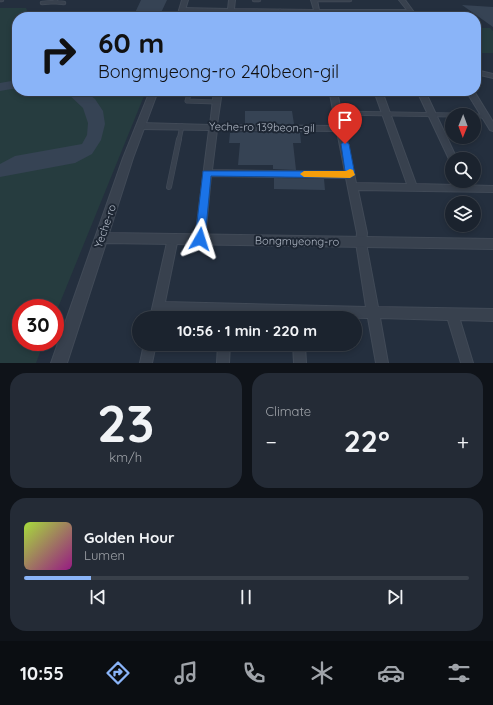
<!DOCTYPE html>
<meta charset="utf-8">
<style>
body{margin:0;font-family:Quicksand,sans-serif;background:#242b36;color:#f1f3f6;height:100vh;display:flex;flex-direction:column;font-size:15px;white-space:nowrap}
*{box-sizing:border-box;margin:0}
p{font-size:13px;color:#a0a4aa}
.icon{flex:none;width:22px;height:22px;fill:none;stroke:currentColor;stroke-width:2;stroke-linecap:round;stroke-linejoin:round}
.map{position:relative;height:363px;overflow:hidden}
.sheet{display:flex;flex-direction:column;gap:10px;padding:10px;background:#0f1319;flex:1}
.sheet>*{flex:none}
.banner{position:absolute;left:12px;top:12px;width:469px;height:84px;border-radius:16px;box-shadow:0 2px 6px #0003,0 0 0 1px #39404a;background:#8ab4f8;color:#111;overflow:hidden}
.needle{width:26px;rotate:181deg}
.controls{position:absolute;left:445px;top:108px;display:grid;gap:8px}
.controls a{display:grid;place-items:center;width:36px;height:36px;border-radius:50%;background:#1b232e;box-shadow:0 2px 6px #0003,0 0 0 1px #39404a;font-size:20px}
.speed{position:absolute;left:12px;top:299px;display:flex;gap:8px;font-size:20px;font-weight:700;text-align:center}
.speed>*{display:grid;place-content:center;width:52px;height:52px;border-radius:50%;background:#1b232e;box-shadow:0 2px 6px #0003,0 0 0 1px #39404a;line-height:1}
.speed .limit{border:6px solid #d22;background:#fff;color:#111}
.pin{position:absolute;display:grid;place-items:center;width:34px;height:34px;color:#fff;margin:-41px -17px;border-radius:50% 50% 50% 0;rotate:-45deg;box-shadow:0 0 4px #0007}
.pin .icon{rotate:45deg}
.me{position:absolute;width:44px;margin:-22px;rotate:6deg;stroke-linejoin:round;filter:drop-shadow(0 0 3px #0008)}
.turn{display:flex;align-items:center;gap:14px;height:84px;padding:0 20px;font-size:18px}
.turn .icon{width:52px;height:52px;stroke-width:2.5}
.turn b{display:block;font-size:28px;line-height:34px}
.big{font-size:30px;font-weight:700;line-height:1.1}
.sheet .tile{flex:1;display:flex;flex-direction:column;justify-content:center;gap:6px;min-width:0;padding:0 14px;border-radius:16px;background:#242b36}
.sheet .dial{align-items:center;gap:0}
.dial b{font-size:52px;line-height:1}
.song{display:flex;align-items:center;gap:12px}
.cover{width:48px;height:48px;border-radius:6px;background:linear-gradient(135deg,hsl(80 70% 55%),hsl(310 70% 35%))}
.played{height:4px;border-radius:2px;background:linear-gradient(90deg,#8ab4f8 15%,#39404a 15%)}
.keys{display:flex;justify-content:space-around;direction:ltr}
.heat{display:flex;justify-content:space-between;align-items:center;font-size:22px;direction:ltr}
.sheet .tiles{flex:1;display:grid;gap:10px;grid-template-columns:1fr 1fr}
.tile:last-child{grid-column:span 2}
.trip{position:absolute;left:132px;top:311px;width:230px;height:40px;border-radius:20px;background:#1b232e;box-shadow:0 2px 6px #0003,0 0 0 1px #39404a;font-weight:700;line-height:40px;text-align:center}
.tab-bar{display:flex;height:64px;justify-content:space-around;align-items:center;background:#0b0e12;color:#a0a4aa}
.tab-bar .icon{width:28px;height:28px}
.tab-bar .on{color:#8ab4f8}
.tab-bar b{font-size:18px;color:#f1f3f6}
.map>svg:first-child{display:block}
</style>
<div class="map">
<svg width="493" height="363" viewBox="0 0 493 363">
<rect width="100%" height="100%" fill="#242f3e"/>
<path fill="#263c3f" d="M0,8H26L30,17H17V91H146L55,315V308H21V342H44L36,363H0Z
M476,28H490L493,31V53H476Z"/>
<path fill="#364354" d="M141,0H167L159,17H133Z
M462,5L493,7V27Z
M17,80V88L0,91V83Z
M65,91H85L95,99L103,111L105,124L101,140L92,154L75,163L0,177V164L15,156L82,144L87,135L88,123L83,108Z
M245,111H292L294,124H245Z
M245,132L300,133L301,143H293L296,170L273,169V165H238L240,143H229L230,133Z
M274,178L324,179L325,190L274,189Z"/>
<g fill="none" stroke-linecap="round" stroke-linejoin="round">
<g stroke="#414a57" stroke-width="4.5">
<path id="service-far2" d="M0,0H2
M56,0L54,2L64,3
M254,0H259
M314,0H350
M42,3L54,2
M257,11V17
M280,11L281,17
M209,17L210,11"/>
</g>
<g stroke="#414a57" stroke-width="5">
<path id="service-far1" d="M190,91L187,101L216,102
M338,113L452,115
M474,116H485
M179,140L182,126"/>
</g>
<g stroke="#414a57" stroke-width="6">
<path id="service" d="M169,187L179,139"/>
</g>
<g stroke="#414a57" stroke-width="2">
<path id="minor" d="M229,0H235L234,9L314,10L311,0H317L319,10H407L399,0H405L416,15L413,17L409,14L320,13V17H316L315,13L233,12L232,17H228V12H182L179,10L182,8L228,9Z
M476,70L493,74V78L476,74Z
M214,91H222L217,125L336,126L330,94L266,93L262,91H337L344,127L346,129L345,130L356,183L407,184L374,91H382L416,184L493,186V192L358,190L367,233L366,243L378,307L493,309V321L460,320L473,363H461L448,320L380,318L388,363H376L368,318L163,314L162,318H150L168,238L169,235L173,234L177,235L178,238L165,302L366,307L356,243L357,233L346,178L211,176L205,239L204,242L200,243L196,242L195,239L209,130L141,129L137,126L141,123L210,125ZM217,130L337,131L345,172L212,170Z
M417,91H425L457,159H452V162L449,159Z
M466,91H474L493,122V131L490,130Z
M144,344H156L152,363H140Z
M218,344H230L229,363H217Z
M293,344H305L306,363H294Z"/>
</g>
<g stroke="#414a57" stroke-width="2">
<path id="tertiary" d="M182,0H188L183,17H177Z
M150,91H158L133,158L109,233L493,239V249L106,243L67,363H51L123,158Z"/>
</g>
<use href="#service-far2" stroke="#38414e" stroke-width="3"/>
<use href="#service-far1" stroke="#38414e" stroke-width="3.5"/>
<use href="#service" stroke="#38414e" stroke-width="4.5"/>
<use href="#minor" fill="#38414e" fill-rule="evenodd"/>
<use href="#tertiary" fill="#38414e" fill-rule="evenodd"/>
</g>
<path fill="#1a73e8" stroke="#114b97" d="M345,141L349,144L355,175L350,178L211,176L205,239L204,242H196L195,239L203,171H345L341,144Z"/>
<path fill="#f59e0b" d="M350,169L353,170L355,175L350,178L304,177L300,174L304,171H346Z"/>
<g text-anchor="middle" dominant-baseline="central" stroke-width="4" stroke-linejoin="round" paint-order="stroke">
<g font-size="11" fill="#b4bcc9" stroke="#1d2633">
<text transform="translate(262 127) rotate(1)">Yeche-ro 139beon-gil</text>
<text transform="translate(105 226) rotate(-71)">Yeche-ro</text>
<text transform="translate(297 241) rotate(1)">Bongmyeong-ro</text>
</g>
</g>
</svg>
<div class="controls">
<a><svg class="needle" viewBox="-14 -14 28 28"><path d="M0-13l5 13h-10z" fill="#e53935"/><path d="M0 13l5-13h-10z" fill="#a0a4aa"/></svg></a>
<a><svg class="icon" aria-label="search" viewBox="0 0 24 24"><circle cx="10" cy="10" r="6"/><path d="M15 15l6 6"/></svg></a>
<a><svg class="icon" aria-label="layers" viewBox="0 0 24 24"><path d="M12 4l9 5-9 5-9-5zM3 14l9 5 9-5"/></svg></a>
</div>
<div class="speed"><div class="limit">30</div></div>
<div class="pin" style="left:345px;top:144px;background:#d93025"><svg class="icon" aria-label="arrive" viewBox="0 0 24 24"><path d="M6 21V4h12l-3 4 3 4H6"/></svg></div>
<svg class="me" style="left:200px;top:239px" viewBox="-20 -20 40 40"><path d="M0-17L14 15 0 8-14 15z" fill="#1a73e8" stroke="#fff" stroke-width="4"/></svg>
<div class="trip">10:56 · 1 min · 220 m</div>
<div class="banner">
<div class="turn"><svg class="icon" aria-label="right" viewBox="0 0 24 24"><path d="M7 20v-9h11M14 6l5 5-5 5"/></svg><div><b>60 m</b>Bongmyeong-ro 240beon-gil</div></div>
</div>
</div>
<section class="sheet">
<div class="tiles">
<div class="tile dial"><b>23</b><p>km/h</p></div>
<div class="tile"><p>Climate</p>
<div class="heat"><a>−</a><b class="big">22°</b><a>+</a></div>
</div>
<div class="tile">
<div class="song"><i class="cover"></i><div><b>Golden Hour</b><p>Lumen</p></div></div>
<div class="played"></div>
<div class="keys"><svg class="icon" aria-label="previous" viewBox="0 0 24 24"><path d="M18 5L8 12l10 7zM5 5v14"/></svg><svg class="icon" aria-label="pause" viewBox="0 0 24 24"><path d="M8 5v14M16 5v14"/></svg><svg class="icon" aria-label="next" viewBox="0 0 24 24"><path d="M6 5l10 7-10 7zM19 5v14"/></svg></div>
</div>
</div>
</section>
<nav class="tab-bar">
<b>10:55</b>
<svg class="icon on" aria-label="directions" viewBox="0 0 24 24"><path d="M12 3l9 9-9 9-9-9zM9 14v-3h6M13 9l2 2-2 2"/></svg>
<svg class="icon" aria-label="music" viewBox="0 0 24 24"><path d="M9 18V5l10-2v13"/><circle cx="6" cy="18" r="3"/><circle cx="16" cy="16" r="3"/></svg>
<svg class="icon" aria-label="phone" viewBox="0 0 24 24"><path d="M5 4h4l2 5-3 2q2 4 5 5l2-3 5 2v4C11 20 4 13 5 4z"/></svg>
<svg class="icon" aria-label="climate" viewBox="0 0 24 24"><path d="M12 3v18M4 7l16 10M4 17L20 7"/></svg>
<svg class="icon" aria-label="car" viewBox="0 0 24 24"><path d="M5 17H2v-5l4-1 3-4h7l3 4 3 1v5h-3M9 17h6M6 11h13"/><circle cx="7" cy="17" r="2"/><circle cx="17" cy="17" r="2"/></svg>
<svg class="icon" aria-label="filters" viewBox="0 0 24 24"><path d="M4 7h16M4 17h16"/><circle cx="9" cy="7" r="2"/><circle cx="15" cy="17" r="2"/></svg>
</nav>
